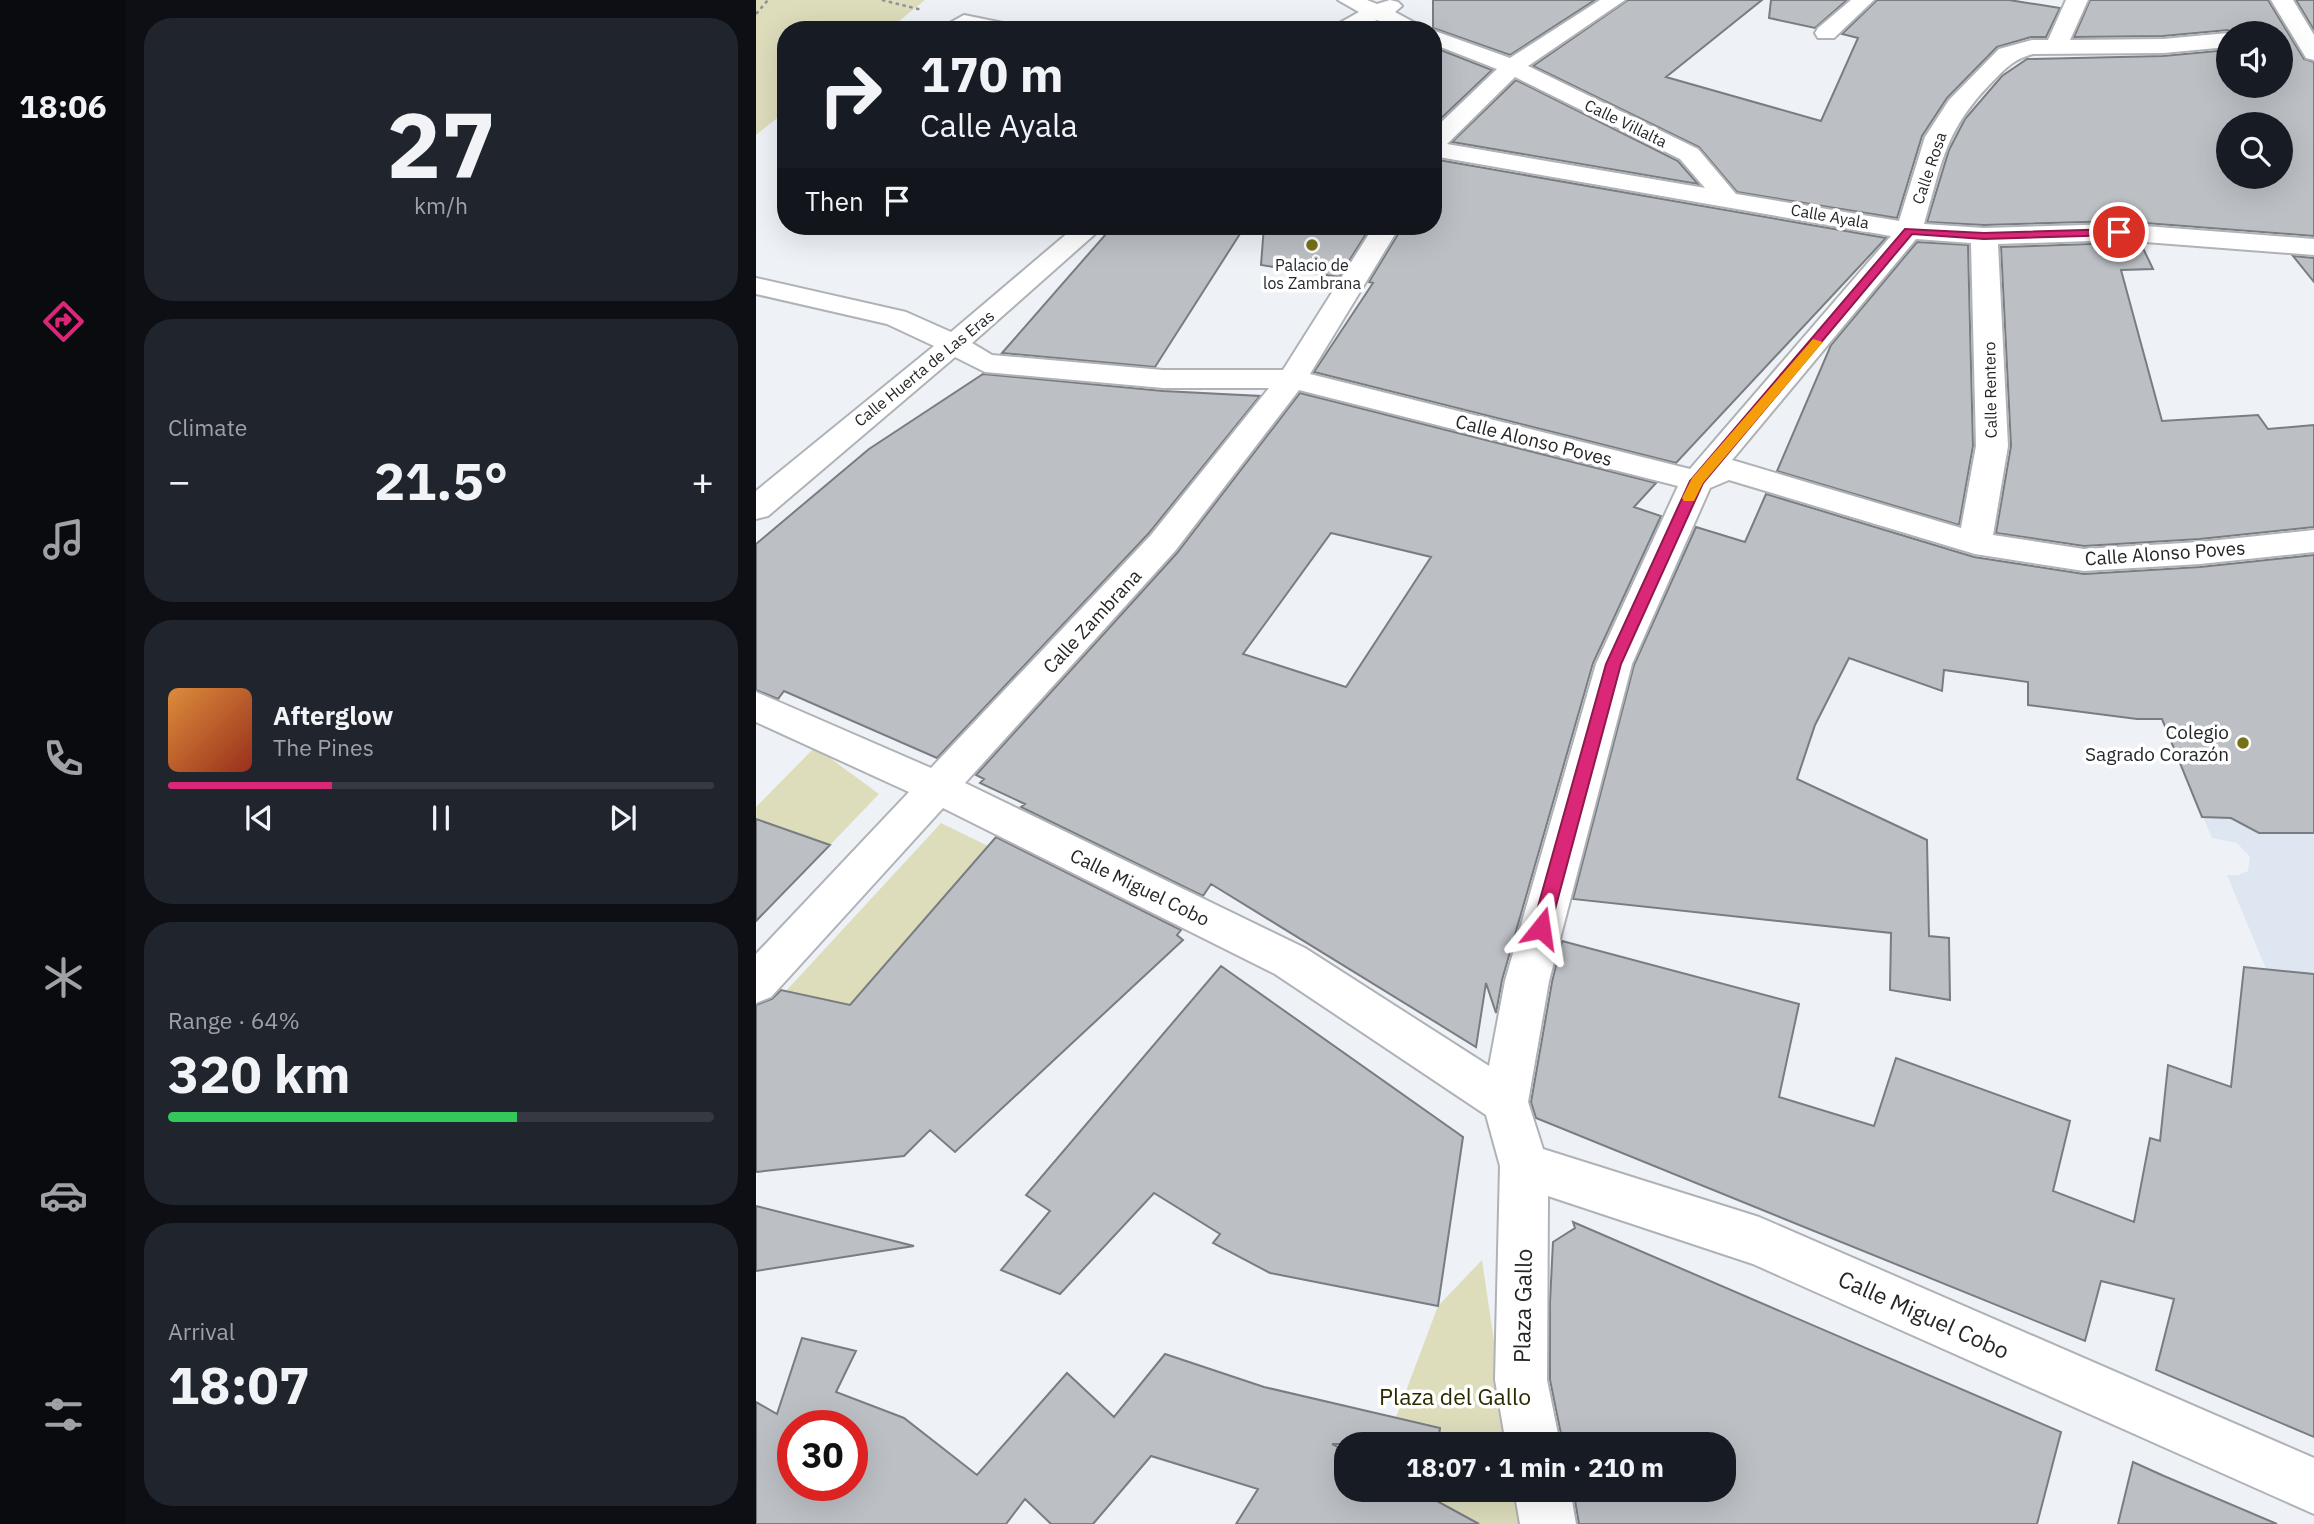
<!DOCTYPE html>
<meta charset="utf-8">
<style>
body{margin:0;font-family:"IBM Plex Sans",sans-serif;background:#20242c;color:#f1f3f6;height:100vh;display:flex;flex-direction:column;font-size:26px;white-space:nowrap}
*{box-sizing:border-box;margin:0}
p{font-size:23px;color:#9ea1a6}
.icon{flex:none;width:38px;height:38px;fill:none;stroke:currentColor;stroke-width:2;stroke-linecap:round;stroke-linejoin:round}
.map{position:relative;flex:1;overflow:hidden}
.sheet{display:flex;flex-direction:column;gap:18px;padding:18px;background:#0d0f14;width:630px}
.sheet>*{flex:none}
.hud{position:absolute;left:21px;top:21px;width:665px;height:214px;border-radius:28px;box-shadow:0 7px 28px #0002;background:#171b24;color:#f1f3f6;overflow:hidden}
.buttons{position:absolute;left:1460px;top:21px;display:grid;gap:14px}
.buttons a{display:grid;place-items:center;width:77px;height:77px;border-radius:50%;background:#171b24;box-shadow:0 7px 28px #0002;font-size:35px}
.speed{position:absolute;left:21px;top:1410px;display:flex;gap:14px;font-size:35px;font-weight:700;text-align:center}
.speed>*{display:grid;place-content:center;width:91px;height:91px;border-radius:50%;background:#171b24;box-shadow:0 7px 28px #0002;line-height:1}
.speed .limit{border:10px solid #d22;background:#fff;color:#111}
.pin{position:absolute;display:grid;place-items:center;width:60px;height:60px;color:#fff;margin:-30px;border:4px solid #fff;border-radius:50%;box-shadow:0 2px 7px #0007}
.me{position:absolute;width:77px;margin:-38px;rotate:15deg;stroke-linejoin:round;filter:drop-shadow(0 0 5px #0008)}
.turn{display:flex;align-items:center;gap:24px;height:147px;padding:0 28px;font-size:32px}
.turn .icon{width:91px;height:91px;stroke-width:2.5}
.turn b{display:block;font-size:49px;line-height:60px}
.then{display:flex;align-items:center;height:66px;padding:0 28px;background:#0003;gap:14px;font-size:26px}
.big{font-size:52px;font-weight:700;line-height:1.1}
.sheet .widget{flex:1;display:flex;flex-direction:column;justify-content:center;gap:10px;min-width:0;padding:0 24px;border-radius:28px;background:#20242c}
.sheet .dial{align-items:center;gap:0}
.dial b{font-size:91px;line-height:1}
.song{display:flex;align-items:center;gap:21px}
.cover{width:84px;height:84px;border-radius:10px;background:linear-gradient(135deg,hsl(30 70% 55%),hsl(10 70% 35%))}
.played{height:7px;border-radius:4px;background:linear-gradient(90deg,#db2777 30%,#363941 30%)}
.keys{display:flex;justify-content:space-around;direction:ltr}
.heat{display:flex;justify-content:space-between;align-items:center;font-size:38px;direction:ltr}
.charge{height:10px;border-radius:5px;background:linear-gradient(90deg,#34c759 64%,#363941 0)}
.trip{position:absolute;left:578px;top:1432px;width:402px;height:70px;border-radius:28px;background:#171b24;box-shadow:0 7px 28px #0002;font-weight:700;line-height:70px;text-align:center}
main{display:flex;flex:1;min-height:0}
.menu{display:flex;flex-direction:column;width:126px;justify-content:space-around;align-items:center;background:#090b0e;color:#9ea1a6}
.menu .icon{width:49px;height:49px}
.menu .active{color:#db2777}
.menu b{font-size:32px;color:#f1f3f6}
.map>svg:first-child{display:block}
</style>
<main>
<nav class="menu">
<b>18:06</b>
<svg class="icon active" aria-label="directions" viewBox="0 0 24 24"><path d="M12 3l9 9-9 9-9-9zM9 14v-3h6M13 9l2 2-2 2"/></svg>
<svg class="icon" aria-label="music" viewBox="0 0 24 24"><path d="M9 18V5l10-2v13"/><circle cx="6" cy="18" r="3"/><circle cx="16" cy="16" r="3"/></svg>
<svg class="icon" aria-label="phone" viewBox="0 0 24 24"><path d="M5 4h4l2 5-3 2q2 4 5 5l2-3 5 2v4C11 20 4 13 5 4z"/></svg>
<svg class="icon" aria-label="climate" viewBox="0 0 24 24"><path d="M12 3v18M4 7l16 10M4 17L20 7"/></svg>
<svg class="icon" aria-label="car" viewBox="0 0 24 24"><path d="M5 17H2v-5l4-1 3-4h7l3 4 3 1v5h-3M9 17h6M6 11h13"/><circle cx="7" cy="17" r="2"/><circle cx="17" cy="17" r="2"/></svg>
<svg class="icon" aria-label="filters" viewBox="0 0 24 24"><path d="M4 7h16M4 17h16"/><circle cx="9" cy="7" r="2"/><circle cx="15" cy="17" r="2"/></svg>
</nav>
<section class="sheet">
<div class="widget dial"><b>27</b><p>km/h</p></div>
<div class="widget"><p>Climate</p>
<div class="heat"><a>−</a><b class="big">21.5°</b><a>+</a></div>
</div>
<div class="widget">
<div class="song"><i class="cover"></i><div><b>Afterglow</b><p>The Pines</p></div></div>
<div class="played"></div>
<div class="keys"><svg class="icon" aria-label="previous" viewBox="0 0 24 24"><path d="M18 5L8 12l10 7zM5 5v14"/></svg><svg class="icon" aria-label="pause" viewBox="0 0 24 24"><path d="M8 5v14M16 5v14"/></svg><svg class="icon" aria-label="next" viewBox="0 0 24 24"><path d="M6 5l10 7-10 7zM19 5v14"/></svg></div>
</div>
<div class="widget"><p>Range · 64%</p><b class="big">320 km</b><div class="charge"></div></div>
<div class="widget"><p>Arrival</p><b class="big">18:07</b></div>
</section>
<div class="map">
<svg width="1558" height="1524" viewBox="0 0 1558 1524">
<rect width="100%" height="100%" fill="#eef2f7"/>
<path fill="#dde6f1" d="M1558,558V974L1510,969L1471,875H1482L1492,871L1494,857L1481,843L1456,838L1406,719Z"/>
<path fill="#ddddbc" d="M0,0H169L132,30H30V111L0,135Z
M59,747L123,794L74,845L0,819V807Z
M185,823L232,846L94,1005L30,991Z
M726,1260L745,1388L759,1444H630L682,1306Z
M659,1489H770L778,1524H723Z"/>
<path fill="#bcbfc4" stroke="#797c80" stroke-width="2" fill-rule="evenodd" d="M677,0H839L754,55L677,28Z
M872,0H1006L910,77L1065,121L1102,38L1086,34L1121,0H1253L1304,8L1290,37H1275L1241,47L1191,98L1166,136L1141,218L981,192L943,147L777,66Z
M1015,0H1091L1059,28L1013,18Z
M1334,0H1512L1548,59L1558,62V236L1363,221L1228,225L1171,222L1193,150L1209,119L1246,76L1271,59L1407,56L1472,50V86H1524V33H1475L1472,30L1407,36L1318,37ZM1472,124H1524V177H1472Z
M1540,0H1558V30Z
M677,47L736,70L677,126Z
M760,80L922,161L942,184L696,142Z
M677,159L1130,238L920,463L558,372L617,283L613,282L647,226H677Z
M357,226H489L399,367L246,353Z
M508,226H615L583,277L505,265Z
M1161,242L1212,245L1217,446L1203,525L1021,471L1075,345Z
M1363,243L1385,244L1397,269L1365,270L1406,421L1502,415L1512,429L1558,425V527L1444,539L1328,546L1240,533L1255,446L1245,247Z
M1537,256L1558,258V282Z
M227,374L407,391L504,396L393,533L181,758L28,691L22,699L0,690V544L113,449Z
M544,393L900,483L878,507L905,516L837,663L746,980L740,1013L730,983L720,1047L455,884L447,896L265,807L269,804L224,783L228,779L220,775L421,553ZM575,533L675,557L590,687L487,654Z
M1010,494L1218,557L1328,574L1444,567L1558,555V833H1503L1475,818L1446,817L1406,719H1381L1272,705V682L1188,670L1186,691L1093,658L1059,725L1041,779L1171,840L1173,936L1193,938L1194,1000L1134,990L1135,933L817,899L878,665L940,527L989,542Z
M0,819L74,845L0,921Z
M240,837L425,930L421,935L427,940L199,1152L174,1130L148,1156L0,1172V1005L16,999L25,990L94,1005Z
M806,941L1043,1004L1023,1097L1118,1126L1140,1058L1314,1121L1297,1191L1378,1222L1394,1138L1404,1141L1412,1065L1475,1087L1488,967L1558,974V1437L1400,1370L1418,1299L1345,1281L1329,1341L780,1118L775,1102L796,982Z
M465,966L707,1137L682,1306L514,1273L457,1243L464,1234L398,1193L304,1294L245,1270L294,1211L270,1195Z
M0,1206L158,1246L0,1271Z
M817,1222L1305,1432L1281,1524H823L817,1489H968V1444H807L794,1380V1302L797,1242L819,1228Z
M46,1338L100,1351L80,1392L148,1418L221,1475L311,1373L358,1417L409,1354L508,1387L684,1428L682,1444H576L590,1451V1489H659L723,1524H480L502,1489L395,1456L337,1524H295L269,1499L250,1524H0V1402L21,1414ZM37,1426H96V1486H37Z
M1377,1462L1408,1476L1521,1524H1362Z"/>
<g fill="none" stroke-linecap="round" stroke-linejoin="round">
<g stroke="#afb2b7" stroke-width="4">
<path id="minor" d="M582,0H611L621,4L634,0L642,2L646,6L639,12L672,30H642L621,20L600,30H571L603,12Z
M844,0H869L772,66L942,149L980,194L1143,221L1169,137L1193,100L1243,49L1276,40H1292L1310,0H1332L1314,40L1407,39L1472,33V47L1407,53L1277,54C1257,59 1248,70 1234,84C1188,132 1186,163 1168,224L1228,228L1363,224L1558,239V255L1363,240L1242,244L1252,446L1237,535L1328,549L1444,542L1558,530V552L1444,564L1328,571L1219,554L973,480L954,488L876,664L793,981L772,1102L787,1149L1003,1217L1558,1458V1514L997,1264L792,1196L791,1380L804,1444H750L739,1380L744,1166L730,1115L519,974L187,808L15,997L0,1003V954L153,792L0,722V692L175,768L395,535L513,388H407L229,372L199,357L12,516L0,519V491L178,346L131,324L0,294V278L150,312L195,332L320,226H348L216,343L236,355L407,370H527L618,226H644L554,374L934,469L1135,236L677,156V130L741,69L677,44L676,30L754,58ZM759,77L924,159L949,188L691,144ZM1160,239L1215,243L1220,446L1205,528L976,460ZM543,390L922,486L840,664L749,981L733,1066L549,948L209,783L419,551Z
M1095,0H1118L1078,38H1062L1059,33L1062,28Z
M1515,0H1537L1558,35V60L1550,58Z
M208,15L257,25L260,30H181Z
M758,1489H814L820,1524H764Z"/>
</g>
<path stroke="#909396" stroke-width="2.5" stroke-dasharray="3.5 3.5" stroke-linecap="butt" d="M126,0L166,10
M0,14L12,0"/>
<use href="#minor" fill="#fff" fill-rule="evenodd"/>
</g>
<path fill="#db2777" stroke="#8e194d" stroke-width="2" d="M1149,229L1228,233L1363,229L1368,232L1363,235L1228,239L1156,234L947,483L865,664L794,928L785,935L779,933L776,928L850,664L934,481Z"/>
<path fill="#f59e0b" d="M1057,339L1067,342L947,483L938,501H928L926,498L936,478Z"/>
<g fill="#757216" stroke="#fff" stroke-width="2.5">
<circle cx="556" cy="245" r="7"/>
<circle cx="1487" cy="743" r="7"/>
</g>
<g text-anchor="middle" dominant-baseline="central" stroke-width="7" stroke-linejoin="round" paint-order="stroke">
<g font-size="16" fill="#252628" stroke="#fff">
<text transform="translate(870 123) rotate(26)">Calle Villalta</text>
<text transform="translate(1173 168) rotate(-71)">Calle Rosa</text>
<text transform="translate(1074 216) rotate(10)">Calle Ayala</text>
<text transform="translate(168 368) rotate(-39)">Calle Huerta de Las Eras</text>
<text transform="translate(1234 390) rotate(-91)">Calle Rentero</text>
</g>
<g font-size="16" fill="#252628" stroke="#fff">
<text x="556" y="265">Palacio de<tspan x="556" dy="18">los Zambrana</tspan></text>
</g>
<g font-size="19" fill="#252628" stroke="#fff">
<text transform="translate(778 440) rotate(14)">Calle Alonso Poves</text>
<text transform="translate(1409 553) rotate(-4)">Calle Alonso Poves</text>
<text transform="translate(336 621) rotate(-47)">Calle Zambrana</text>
<text transform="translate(384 887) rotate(26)">Calle Miguel Cobo</text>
</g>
<g font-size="19" fill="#252628" stroke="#fff" text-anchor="end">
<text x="1473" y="732">Colegio<tspan x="1473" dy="22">Sagrado Corazón</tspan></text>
</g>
<g font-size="23" fill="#252628" stroke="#fff">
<text transform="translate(766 1306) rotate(-89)">Plaza Gallo</text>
<text transform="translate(1168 1314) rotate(24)">Calle Miguel Cobo</text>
</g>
<g font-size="23" fill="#2c2b00" stroke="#fff">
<text x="699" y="1396">Plaza del Gallo</text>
</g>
</g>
</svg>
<div class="buttons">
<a><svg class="icon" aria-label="sound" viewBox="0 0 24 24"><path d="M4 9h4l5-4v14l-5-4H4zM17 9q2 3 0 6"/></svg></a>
<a><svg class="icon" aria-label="search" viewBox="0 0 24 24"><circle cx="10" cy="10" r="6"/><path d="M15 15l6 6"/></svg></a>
</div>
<div class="speed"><div class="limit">30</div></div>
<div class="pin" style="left:1363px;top:232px;background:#d93025"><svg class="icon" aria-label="arrive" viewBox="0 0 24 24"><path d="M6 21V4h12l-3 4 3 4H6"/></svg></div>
<svg class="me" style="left:785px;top:928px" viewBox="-20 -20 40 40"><path d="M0-17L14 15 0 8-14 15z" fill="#db2777" stroke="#fff" stroke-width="4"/></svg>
<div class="trip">18:07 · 1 min · 210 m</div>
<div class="hud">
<div class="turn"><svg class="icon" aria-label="right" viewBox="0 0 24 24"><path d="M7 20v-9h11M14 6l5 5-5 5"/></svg><div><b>170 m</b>Calle Ayala</div></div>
<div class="then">Then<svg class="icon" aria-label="arrive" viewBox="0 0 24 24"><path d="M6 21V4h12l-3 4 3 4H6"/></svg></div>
</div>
</div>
</main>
